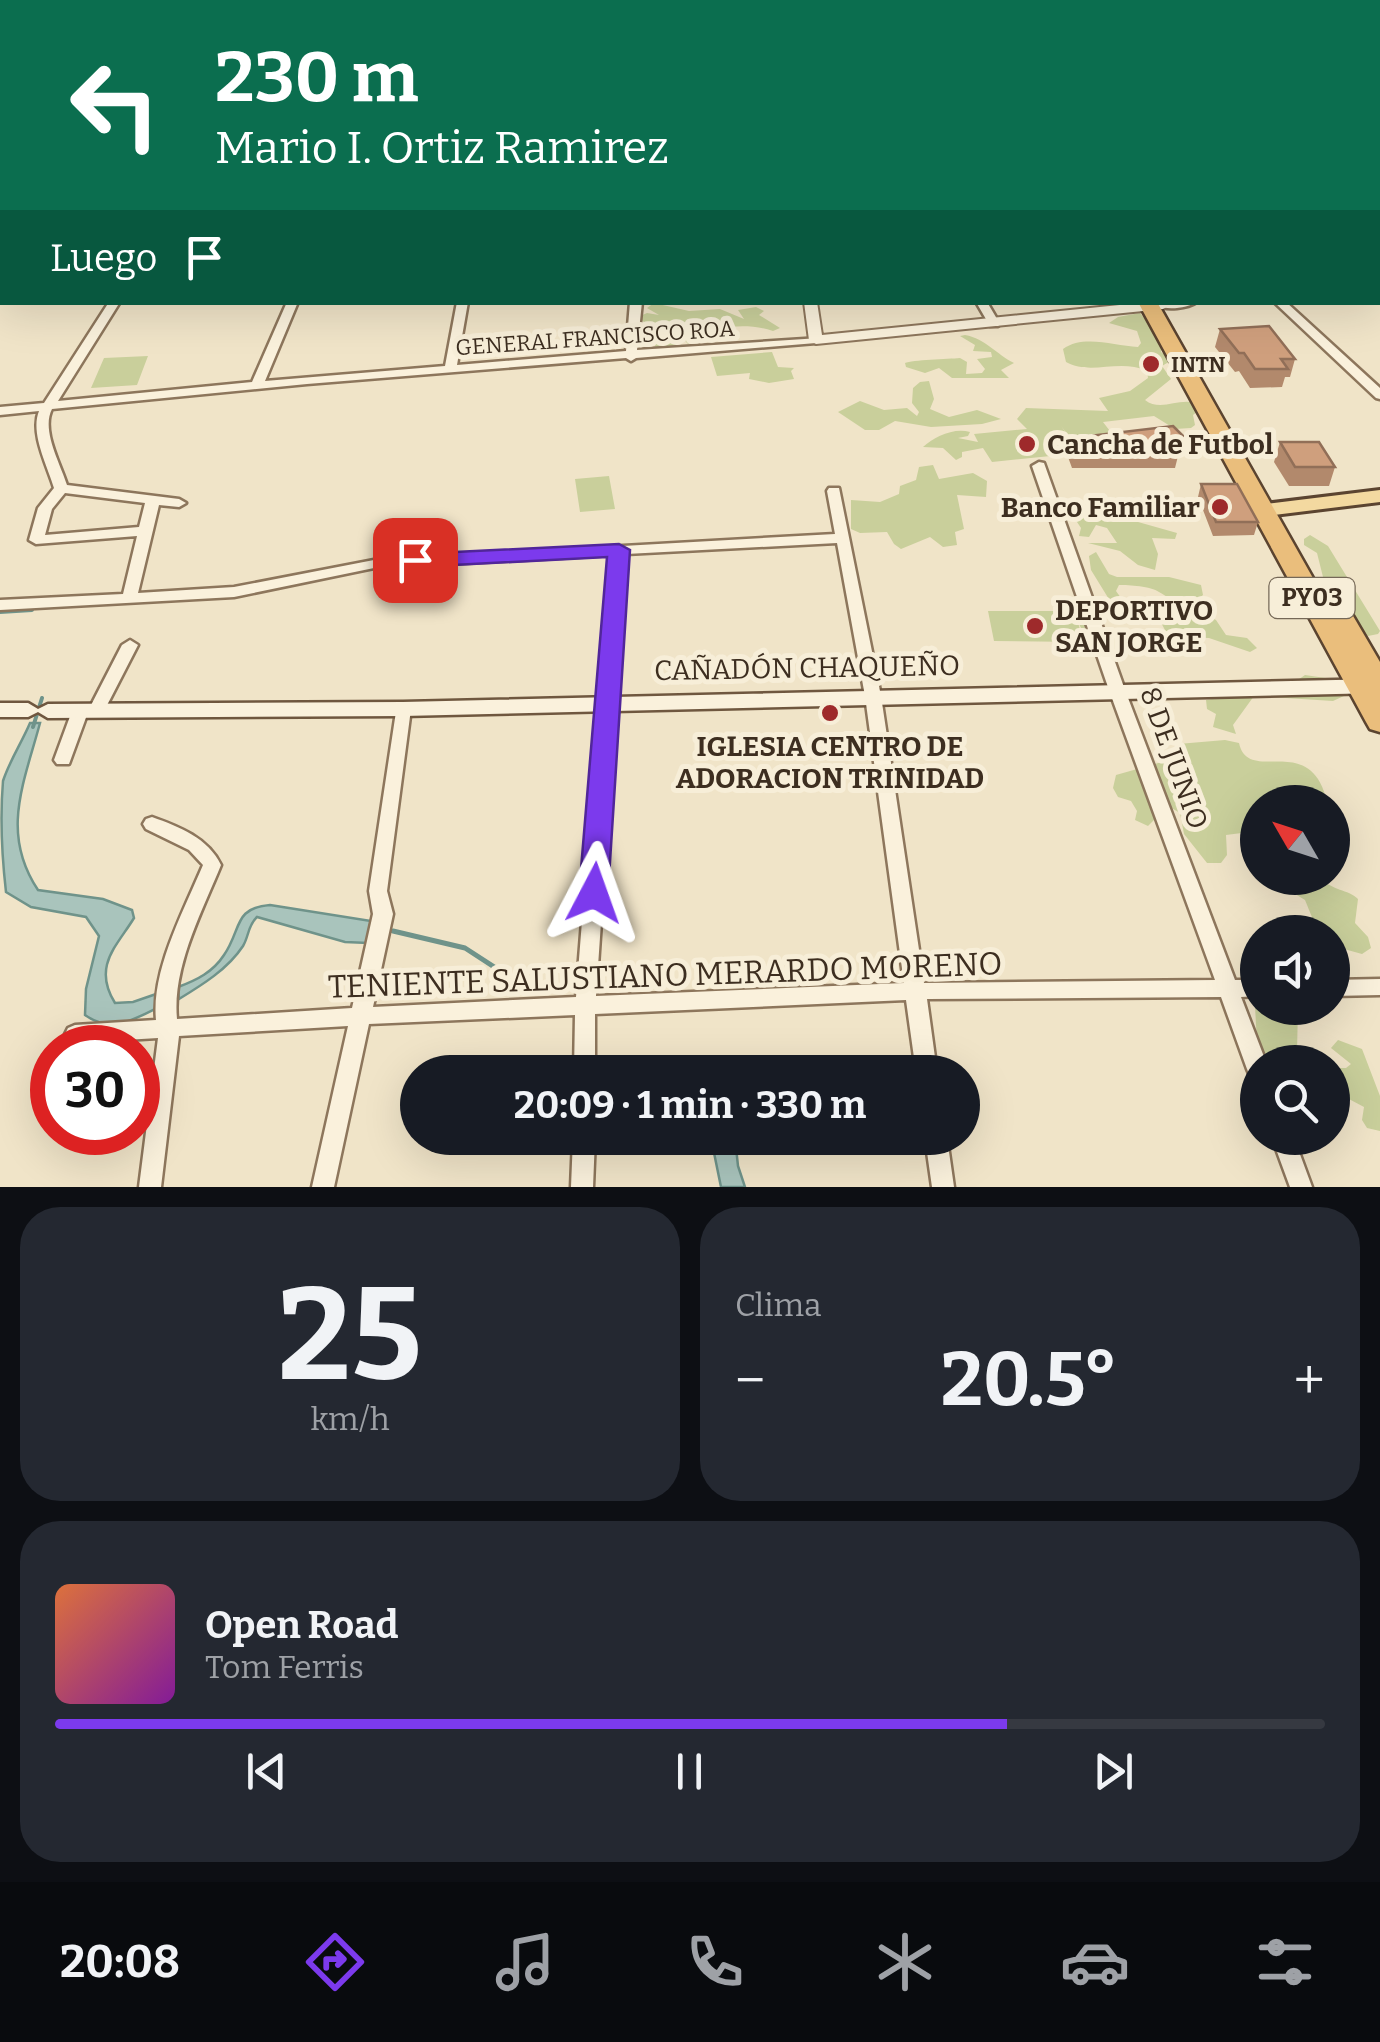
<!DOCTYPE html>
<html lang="es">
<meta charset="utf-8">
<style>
body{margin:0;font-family:Bitter,serif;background:#242831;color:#f1f3f6;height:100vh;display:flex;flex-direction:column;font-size:38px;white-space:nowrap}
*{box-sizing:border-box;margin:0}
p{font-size:32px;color:#9ea1a6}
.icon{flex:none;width:55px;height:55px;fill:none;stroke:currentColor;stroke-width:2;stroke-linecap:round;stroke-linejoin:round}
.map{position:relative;height:1187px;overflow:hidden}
.side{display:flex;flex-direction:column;gap:20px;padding:20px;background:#0d0f14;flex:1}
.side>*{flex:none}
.hud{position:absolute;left:0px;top:0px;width:1380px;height:305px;box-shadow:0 10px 40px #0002;background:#0b6e4f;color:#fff;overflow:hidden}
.needle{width:65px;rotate:309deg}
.fabs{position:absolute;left:1240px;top:785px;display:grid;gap:20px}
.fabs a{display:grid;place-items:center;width:110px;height:110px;border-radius:50%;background:#171b24;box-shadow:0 10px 40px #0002;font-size:50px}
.speed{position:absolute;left:30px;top:1025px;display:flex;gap:20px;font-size:50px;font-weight:700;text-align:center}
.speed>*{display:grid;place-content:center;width:130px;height:130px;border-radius:50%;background:#171b24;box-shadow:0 10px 40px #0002;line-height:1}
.speed .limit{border:15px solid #d22;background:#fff;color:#111}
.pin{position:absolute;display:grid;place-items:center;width:85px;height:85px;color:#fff;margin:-42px;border-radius:20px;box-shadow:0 5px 15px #0006}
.me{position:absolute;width:110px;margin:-55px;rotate:4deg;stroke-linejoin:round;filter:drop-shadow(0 0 8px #0008)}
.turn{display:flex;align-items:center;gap:35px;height:210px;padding:0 50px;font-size:45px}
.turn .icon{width:130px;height:130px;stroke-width:2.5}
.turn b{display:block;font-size:70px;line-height:85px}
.then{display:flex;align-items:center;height:95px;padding:0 50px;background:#0003;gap:20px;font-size:38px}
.big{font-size:75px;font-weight:700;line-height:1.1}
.side .card{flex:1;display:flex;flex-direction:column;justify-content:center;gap:15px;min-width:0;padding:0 35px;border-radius:40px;background:#242831}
.side .dial{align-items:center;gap:0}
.dial b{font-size:130px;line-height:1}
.song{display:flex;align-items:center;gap:30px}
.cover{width:120px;height:120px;border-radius:15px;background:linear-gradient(135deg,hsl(20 70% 55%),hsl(290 70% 35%))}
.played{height:10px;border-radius:5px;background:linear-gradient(90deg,#7c3aed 75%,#363941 75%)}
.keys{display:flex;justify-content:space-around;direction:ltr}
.heat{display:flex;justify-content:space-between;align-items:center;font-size:55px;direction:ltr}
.side .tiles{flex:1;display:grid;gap:20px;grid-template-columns:1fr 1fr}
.card:last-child{grid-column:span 2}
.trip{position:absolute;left:400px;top:1055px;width:580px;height:100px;border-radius:50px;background:#171b24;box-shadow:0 10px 40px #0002;font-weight:700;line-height:100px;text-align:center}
.tabs{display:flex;height:160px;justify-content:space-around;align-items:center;background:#090b0e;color:#9ea1a6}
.tabs .icon{width:70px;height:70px}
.tabs .on{color:#7c3aed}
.tabs b{font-size:45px;color:#f1f3f6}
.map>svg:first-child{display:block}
</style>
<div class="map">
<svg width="1380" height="1187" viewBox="0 0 1380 1187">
<rect width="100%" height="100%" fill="#f0e4c8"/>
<path fill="#c9cf9b" d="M657,0H1380V11L1378,2Z
M654,303L689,311L720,309L744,319L738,310L756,307L764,311L759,315L780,328L773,331C746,322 723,328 697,331L700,339L723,337L725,341L691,338L692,343L688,344L681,336L675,346L654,347L669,329L652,327L644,336L640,331L644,322L638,317L647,313L659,315L647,308Z
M1140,313L1148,323L1163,329L1161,352L1172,360L1162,366L1171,379L1145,400C1160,412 1178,398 1195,403L1198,411L1193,415L1195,425L1191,428L1175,429L1154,416L1103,422L1123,448L1081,452L1061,426L1080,453L992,462L983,448L962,452V457L956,460L943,448L923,447C934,437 954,427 970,432L968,436L958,438L978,442L974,434L1027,429L1017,419L1026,408L1108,411L1099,398L1130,391L1148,378L1147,371C1119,358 1091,376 1066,362L1063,349C1084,334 1114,346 1138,347L1141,343L1137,331L1109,323L1118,317Z
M965,335C986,339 996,354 1014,363L1001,370L1009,378H952L939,368L925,373L906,367L905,363C912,360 948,359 960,358L967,362L966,374L982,373L985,369L977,359L992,357L991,352L973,351L975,345L960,336Z
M772,352L778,367L794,368L791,371L794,379L769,383L749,379L750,373L717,376L711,357Z
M148,356L137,385L91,388L104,358Z
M929,381L934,399L930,409L949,417L977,410L1001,419L982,424L931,427L895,421L879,430H865L838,412L860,401L884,410L907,408L917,416L919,412L912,403L913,388L920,382Z
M933,465L939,479L973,473L987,481L986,497L957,495L964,529L955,532L957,545L943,547L930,537L901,549L894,544L887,532L860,533L851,529V500L880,502L899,494L900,486L916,480L919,467Z
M609,476L615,509L580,512L575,479Z
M1111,505L1131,510V520L1177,533L1175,539L1152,538L1158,554L1155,570L1138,565L1120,551L1088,543H1117L1107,528L1096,525L1089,537L1079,536L1081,528L1071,513Z
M1310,535L1328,546L1380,631L1378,634L1368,636L1351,623L1337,590L1323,577L1317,553L1304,545V539Z
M1096,552L1109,574L1117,577H1169L1201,585L1203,595C1188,608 1172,600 1159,592C1151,586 1129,585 1119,585L1116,591L1126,605L1115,609L1091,570L1089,556Z
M1086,604H1095L1098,650L1088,642L1078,622L1083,642L994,641L988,611H1072Z
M1135,604L1181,617L1200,612L1216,620L1226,635L1247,638L1257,648L1250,652L1209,638L1175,637L1166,632L1157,615L1132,609Z
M1305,675L1332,679L1346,695L1333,701L1254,696L1233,725L1236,734L1213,727L1216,714L1207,709L1206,700L1289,686Z
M1225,740L1239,743C1248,786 1311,730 1327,802H1258L1257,831L1226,835L1227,855L1221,863H1207L1184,834L1180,813L1168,806L1148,826L1135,820L1137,811L1131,801L1118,797L1113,788L1116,775L1169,760L1178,744Z
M1269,878H1321C1332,891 1348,889 1358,899L1355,923L1368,937L1371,948L1362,954L1333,946L1332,932H1318L1305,900Z
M1257,1001L1258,1008H1298L1297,1052L1304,1062H1258L1255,1006Z
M1338,1040L1362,1049L1380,1096V1131L1367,1128L1362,1120L1364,1107L1347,1098L1333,1101V1068H1346L1351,1064L1331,1048Z"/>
<path fill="#a9c4bc" stroke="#6f938a" stroke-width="2.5" d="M30,723H40C24,783 0,833 38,890L103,899L132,910L134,918C117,946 92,966 115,1003L133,1002L162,992L159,1007C135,1019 111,1034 85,1015L86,989L99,936L86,917L31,907L6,892C2,857 0,817 3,781C9,762 22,742 30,723Z
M270,905L371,921L368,943L345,942L257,917C248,925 249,936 243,946C228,969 202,985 179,999L178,987C197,980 213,972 224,955C242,929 233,908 270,905Z
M711,1138H735L738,1166L745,1187H721Z"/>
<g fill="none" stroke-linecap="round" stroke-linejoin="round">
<path stroke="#6f938a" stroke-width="2.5" d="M794,0L798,2
M1138,2L1142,0"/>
<path stroke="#6f938a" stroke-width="4" d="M0,612L32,610
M33,727L42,698"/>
<path stroke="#6f938a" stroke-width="5" d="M393,931L465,948L528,989"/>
<g stroke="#8d765c" stroke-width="5">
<path id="minor" d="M140,0H171L163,2H138Z
M0,3H2V7H0Z
M0,38H2V42H0Z
M1378,107H1380V113L1378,112Z
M1378,163H1380V169H1378Z
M1378,221H1380V230L1378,229Z
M0,229H2V238L0,239Z
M1378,284H1380V290H1378Z
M0,293H2V299H0Z
M109,302H120L58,401L252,382L287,302H298L265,381L445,366L457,302H468L457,365L626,351L630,302H642L637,350L820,338L822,340L816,343L636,358L631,361L626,358L307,384L52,409C41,430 60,463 67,485L179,499L186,503L179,507L159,505L138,593L234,587L374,560L835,534L827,491L829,488H839L881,696L924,983L1215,980L1109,690L1032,466L1039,462L1044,463L1125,690L1235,980H1258V996L1241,997L1266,1062H1258V1078L1250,1076L1247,1069L1221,997L927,999L937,1072H916L906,1000L595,1014V1072H574L575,1015L369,1024L334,1187H312L348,1026L179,1036L161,1187H139L158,1038L75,1043L68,1040L65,1034L68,1028L75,1025L156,1020C151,971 184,910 203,865L189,850L146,829L143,824L146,819L152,817C180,827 208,838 221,865C202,912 172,967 177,1019L352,1008L373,914L369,891L397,705H409L411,709L387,891L393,914L373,1007L576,997L611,555L374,568L234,597L0,610V600L123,594L137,536L36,544L29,540L38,508L54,488C47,465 30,433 39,411L0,415V407L44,403ZM65,493L145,503L139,527L45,535L52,509ZM837,543L865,696L904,983L596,996L626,554Z
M976,302H987L1000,324L998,326H990Z
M1160,302H1197C1188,308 1166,311 1157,305Z
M1274,302H1286L1380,388V399L1376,398Z
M130,640L138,645L104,711L102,715L96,717L88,712L69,764H57L54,760L72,711L74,707L80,705L88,711L122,645Z
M1380,979V995L1332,996V980Z
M573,1138H595L593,1187H571Z
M925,1138H947L954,1187H932Z
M1272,1138H1294L1312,1187H1290Z"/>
</g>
<g stroke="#8d765c" stroke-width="4">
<path id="tertiary" d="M644,0H655L656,2H646Z
M0,77L2,78V90L0,89Z
M0,221L2,222V228L0,229Z
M804,302H817L822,335L1149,302H1168L1170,305L1163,309L816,344L809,340Z"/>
</g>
<g stroke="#6f573f" stroke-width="5">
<path id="secondary" d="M1380,679V693L403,716L48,718L38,712L28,717H0V703H28L38,709L48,704L403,702Z"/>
</g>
<g stroke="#5b4430" stroke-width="6">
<path id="primary" d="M1378,50L1380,51V60L1378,59Z
M1380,490V502L1265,516L1255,510L1265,504Z"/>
</g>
<g stroke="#5b4430" stroke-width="5">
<path id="trunk" d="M1378,10H1380V18H1378Z
M0,171H2V181H0Z
M2,195V205L0,206V196Z
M1138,302H1157L1331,610L1349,609L1380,662V732L1370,729L1366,722Z"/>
</g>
<g stroke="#5b4430" stroke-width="4">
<path id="motorway" d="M1378,17H1380V25H1378Z"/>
</g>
<use href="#minor" fill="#faf1dc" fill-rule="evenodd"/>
<use href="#tertiary" fill="#faf1dc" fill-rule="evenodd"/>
<use href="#secondary" fill="#faf1dc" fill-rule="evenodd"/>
<use href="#primary" fill="#f3d9a0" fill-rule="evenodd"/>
<use href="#trunk" fill="#eabe7c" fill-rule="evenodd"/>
<use href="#motorway" fill="#e0a458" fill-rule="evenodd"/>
</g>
<path fill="#b2896c" d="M1220,329L1295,359L1290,377H1285L1282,387L1250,388L1239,371L1235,372L1215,347Z
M1183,436L1175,468H1072L1068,457L1072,438Z
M1280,442L1335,467L1329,486H1289L1274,462Z
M1201,484L1258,522L1254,535L1213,536L1198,497Z"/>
<path fill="#cf9f7d" stroke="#916f58" stroke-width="2.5" d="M1269,326L1295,359H1281L1288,369H1255L1244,353H1239L1220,329Z
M1173,426L1183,436L1180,448H1076L1072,438Z
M1280,442H1319L1335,467H1295Z
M1201,484H1237L1258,522H1216Z"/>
<path fill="#7c3aed" stroke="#51269a" stroke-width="2.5" d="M619,544L630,550L608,893L604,901L594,904L583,901L579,893L607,557L415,567L404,560L415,554Z"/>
<g fill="#9e2a2b" stroke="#f7eed8" stroke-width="4">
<circle cx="1151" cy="364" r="10"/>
<circle cx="1027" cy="444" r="10"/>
<circle cx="1220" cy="507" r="10"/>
<circle cx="1035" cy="626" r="10"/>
<circle cx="830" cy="713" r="10"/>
</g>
<g text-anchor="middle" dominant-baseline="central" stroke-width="10" stroke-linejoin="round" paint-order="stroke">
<g font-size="22" fill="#3d2e20" stroke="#f7eed8">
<text transform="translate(595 338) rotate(-4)">GENERAL FRANCISCO ROA</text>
</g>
<g font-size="22" font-weight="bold" fill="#3d2e20" stroke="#f7eed8" text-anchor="start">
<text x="1171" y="364">INTN</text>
</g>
<rect fill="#f7eed8" stroke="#756857" stroke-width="2.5" x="1269.5" y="578" width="85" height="40" rx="8"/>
<g font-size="25" font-weight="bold" fill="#3d2e20">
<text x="1312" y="598">PY03</text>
</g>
<g font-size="28" font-weight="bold" fill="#3d2e20" stroke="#f7eed8" text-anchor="start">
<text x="1047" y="444">Cancha de Futbol</text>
<text x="1200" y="507" text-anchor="end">Banco Familiar</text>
<text x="1055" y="610">DEPORTIVO<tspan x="1055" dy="32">SAN JORGE</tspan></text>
<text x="830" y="746" text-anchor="middle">IGLESIA CENTRO DE<tspan x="830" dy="32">ADORACION TRINIDAD</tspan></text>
</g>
<g font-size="28" fill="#3d2e20" stroke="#f7eed8">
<text transform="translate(807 668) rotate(-1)">CAÑADÓN CHAQUEÑO</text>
<text transform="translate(1174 758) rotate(70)">8 DE JUNIO</text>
</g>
<g font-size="32" fill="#3d2e20" stroke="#f7eed8">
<text transform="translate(665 975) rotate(-2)">TENIENTE SALUSTIANO MERARDO MORENO</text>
</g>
</g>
</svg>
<div class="fabs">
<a><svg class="needle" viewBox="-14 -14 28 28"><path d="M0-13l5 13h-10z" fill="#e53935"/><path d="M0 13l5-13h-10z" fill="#9ea1a6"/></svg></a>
<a><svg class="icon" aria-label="sound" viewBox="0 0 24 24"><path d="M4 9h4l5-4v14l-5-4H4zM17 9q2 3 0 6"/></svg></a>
<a><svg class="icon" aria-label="search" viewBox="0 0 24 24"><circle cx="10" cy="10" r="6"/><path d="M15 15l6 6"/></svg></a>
</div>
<div class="speed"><div class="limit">30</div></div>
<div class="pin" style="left:415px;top:560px;background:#d93025"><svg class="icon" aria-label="arrive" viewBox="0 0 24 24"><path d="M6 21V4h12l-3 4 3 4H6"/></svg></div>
<svg class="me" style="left:594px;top:893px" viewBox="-20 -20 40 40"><path d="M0-17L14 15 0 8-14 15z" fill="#7c3aed" stroke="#fff" stroke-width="4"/></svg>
<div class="trip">20:09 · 1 min · 330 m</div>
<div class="hud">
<div class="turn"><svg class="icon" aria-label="left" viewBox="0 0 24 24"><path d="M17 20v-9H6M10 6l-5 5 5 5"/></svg><div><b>230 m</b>Mario I. Ortiz Ramirez</div></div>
<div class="then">Luego<svg class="icon" aria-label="arrive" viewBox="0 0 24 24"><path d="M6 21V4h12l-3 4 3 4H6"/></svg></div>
</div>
</div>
<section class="side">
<div class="tiles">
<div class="card dial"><b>25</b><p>km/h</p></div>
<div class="card"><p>Clima</p>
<div class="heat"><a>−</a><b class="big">20.5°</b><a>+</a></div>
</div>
<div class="card">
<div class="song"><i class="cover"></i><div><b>Open Road</b><p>Tom Ferris</p></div></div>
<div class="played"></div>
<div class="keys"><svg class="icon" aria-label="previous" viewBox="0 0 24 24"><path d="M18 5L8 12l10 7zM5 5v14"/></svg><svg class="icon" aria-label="pause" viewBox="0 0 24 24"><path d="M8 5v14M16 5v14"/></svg><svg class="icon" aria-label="next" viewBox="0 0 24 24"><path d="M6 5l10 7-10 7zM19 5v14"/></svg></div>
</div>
</div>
</section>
<nav class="tabs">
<b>20:08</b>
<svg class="icon on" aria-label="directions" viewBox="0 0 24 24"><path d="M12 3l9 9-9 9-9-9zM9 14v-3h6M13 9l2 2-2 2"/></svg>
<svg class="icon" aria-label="music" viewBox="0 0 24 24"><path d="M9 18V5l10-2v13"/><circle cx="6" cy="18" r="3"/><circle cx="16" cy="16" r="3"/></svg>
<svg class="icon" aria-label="phone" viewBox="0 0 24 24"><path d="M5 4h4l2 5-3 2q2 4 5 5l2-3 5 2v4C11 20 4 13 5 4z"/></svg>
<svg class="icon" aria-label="climate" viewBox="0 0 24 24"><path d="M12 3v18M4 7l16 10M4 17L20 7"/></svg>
<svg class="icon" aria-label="car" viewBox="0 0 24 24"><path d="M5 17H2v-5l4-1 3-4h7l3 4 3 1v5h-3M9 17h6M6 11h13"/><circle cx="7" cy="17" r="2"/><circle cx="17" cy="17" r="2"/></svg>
<svg class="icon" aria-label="filters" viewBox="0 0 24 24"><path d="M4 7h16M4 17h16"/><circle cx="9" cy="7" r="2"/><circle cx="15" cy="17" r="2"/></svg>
</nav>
